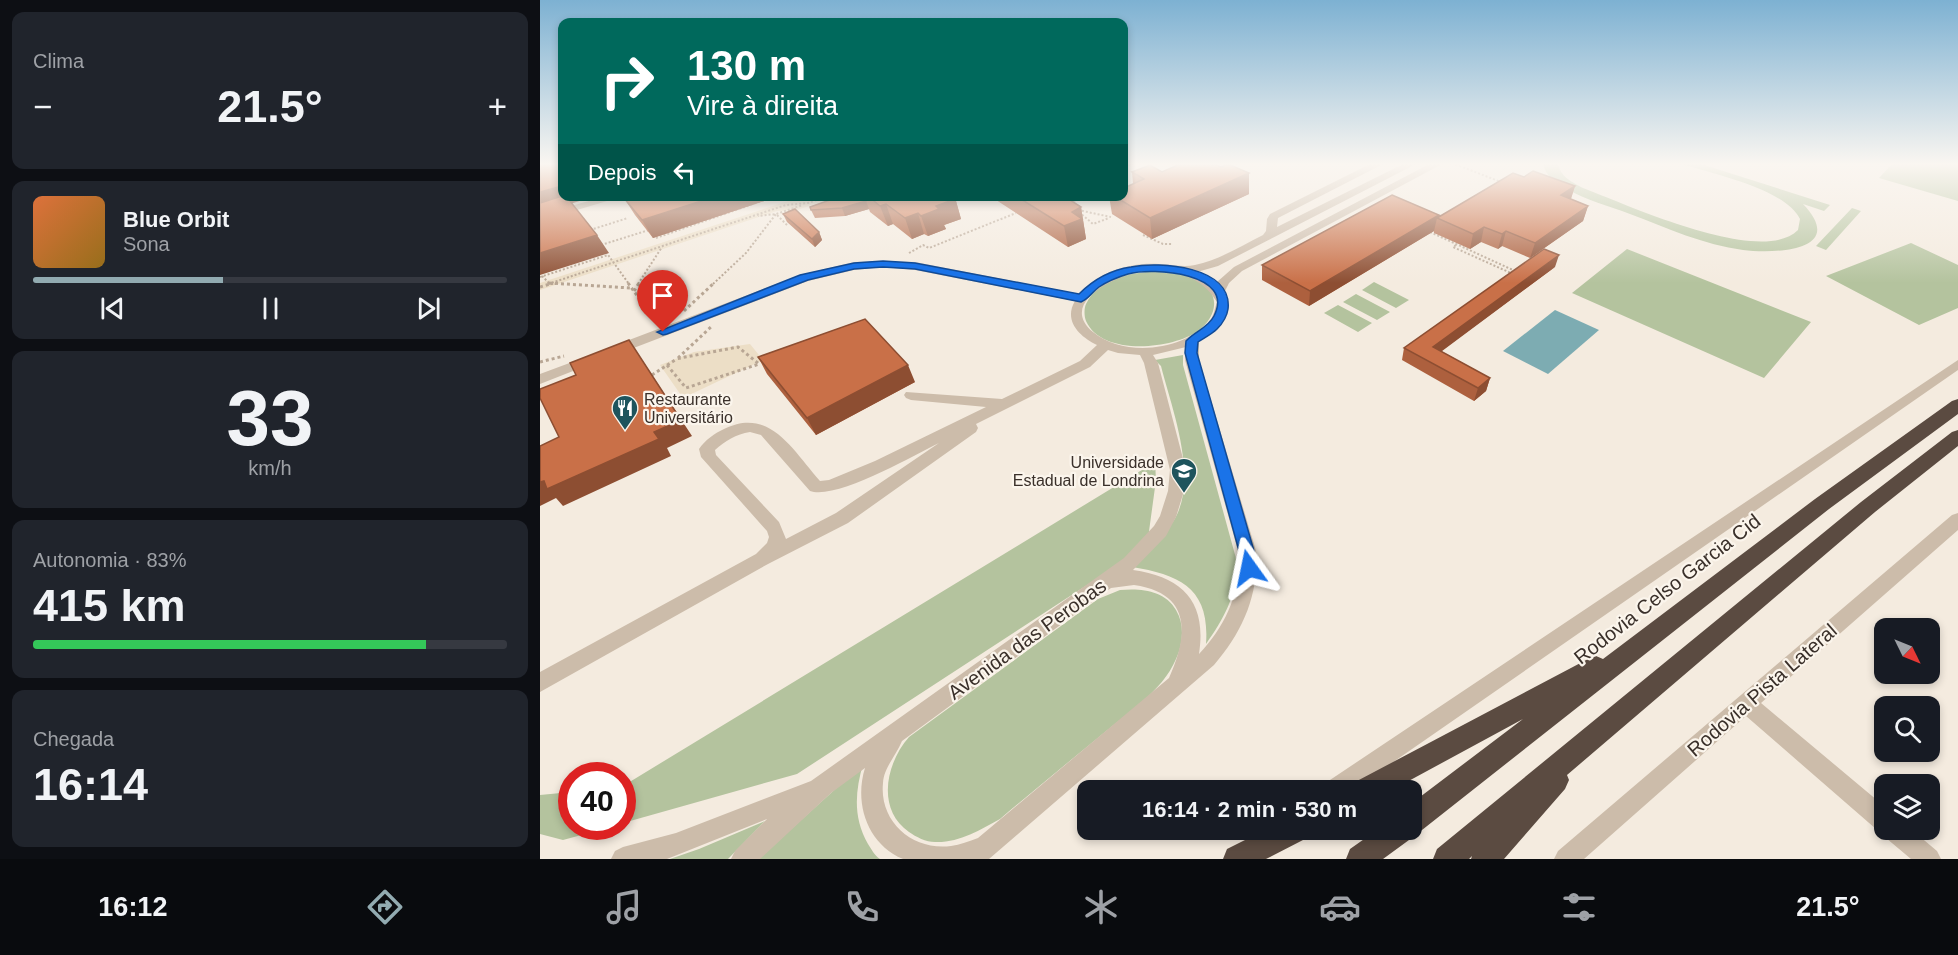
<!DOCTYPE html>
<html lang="pt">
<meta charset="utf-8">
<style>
body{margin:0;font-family:Helvetica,sans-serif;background:#20242c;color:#f1f3f6;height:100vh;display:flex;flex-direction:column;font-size:22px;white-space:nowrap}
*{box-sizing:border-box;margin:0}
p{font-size:20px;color:#9ea1a6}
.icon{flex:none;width:33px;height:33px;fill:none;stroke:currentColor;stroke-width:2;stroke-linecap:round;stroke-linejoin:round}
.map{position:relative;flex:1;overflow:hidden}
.sheet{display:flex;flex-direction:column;gap:12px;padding:12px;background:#0d0f14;width:540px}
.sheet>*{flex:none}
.top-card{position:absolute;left:18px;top:18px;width:570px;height:183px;border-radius:12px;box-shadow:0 3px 9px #0003;background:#00695c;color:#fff;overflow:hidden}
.needle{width:39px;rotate:133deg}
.fabs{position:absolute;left:1334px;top:618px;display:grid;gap:12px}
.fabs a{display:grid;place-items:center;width:66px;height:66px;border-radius:12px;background:#171b24;box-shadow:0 3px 9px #0003;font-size:30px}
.speed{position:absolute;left:18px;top:762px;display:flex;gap:12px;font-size:30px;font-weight:700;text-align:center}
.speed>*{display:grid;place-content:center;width:78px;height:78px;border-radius:50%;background:#171b24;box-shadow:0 3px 9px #0003;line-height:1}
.speed .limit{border:9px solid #d22;background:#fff;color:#111}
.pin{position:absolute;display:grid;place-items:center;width:51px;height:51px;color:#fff;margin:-62px -26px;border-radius:50% 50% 50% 0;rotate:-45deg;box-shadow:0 0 6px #0007}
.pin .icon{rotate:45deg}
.me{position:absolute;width:66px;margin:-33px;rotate:348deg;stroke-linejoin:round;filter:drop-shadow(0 0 4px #0008)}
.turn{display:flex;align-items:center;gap:21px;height:126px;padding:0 30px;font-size:27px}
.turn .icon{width:78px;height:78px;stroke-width:2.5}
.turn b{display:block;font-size:42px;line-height:51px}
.then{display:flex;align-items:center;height:57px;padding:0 30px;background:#0003;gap:12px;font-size:22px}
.big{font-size:45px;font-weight:800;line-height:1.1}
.sheet .widget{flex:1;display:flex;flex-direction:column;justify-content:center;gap:9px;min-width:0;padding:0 21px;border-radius:12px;background:#20242c}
.sheet .dial{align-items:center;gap:0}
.dial b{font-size:78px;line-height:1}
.song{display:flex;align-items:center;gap:18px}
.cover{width:72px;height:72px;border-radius:9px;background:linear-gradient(135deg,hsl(20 70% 55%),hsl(40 70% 35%))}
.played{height:6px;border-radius:3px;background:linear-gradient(90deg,#92abb1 40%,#363941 40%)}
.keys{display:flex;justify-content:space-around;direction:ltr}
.heat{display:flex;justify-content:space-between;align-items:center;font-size:33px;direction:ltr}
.charge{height:9px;border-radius:4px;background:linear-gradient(90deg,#34c759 83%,#363941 0)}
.trip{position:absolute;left:537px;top:780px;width:345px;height:60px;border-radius:12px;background:#171b24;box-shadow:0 3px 9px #0003;font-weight:800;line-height:60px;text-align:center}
.dock{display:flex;height:96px;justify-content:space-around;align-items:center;background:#090b0e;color:#9ea1a6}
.dock .icon{width:42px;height:42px}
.dock .active{color:#92abb1}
.dock b{font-size:27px;color:#f1f3f6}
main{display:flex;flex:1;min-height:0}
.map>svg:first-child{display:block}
</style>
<main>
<section class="sheet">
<div class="widget"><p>Clima</p>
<div class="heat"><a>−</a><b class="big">21.5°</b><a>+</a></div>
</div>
<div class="widget">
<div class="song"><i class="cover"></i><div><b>Blue Orbit</b><p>Sona</p></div></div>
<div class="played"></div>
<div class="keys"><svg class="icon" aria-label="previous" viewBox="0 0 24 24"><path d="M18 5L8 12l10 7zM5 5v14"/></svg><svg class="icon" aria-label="pause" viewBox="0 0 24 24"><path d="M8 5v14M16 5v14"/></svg><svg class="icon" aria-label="next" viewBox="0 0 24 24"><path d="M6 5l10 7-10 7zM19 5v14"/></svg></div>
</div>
<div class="widget dial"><b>33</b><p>km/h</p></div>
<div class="widget"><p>Autonomia · 83%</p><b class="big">415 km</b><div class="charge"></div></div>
<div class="widget"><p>Chegada</p><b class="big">16:14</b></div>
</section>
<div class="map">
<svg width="1418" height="859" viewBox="0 0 1418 859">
<rect width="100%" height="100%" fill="#f4ebdf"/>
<path fill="#b4c39e" d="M1003,163H1018C1020,177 1032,182 1043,188C1086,204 1221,267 1258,230L1260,219C1245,188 1169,173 1138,163H1158L1290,205L1284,211L1263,204C1308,251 1235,254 1203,250C1164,245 1127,228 1090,214C1069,206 1046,200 1027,189C1016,183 1005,176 1003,163Z
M1353,163H1418V201L1339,178Z
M1312,208L1321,211L1286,250L1276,246Z
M1371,243L1418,265V308L1379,325L1286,276Z
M1087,249L1271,322L1224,378L1032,293Z
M622,271C634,273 647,274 658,280C681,293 678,316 658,331C633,349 562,357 546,321C544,316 544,308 546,304C560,276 594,272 622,271Z
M834,282L869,300L856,308L822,290Z
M816,294L850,312L837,320L803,302Z
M798,305L832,323L818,332L784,313Z
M643,355V365L697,562C698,593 684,619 666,644C670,589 641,575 592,567C605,554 619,541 630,526C662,485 632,410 621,366L615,360Z
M615,462L616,480L607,546L257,774L83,823V786Z
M580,590C600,588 625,590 636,610C645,625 643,644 636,659C622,692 586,714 559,737C526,764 493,791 460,819C440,830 419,843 395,842C386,842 376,837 369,832C336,809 346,763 369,737L558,599Z
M323,764C315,792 313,818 328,844C332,850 334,855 340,859H218Z
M31,792L32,826L71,827L23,840L0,834V795Z
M225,821L188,859H130L159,849Z"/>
<path fill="#ecdec6" d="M260,197H296L257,210L237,211L0,290V283Z
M210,344L223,360L143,398L120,365L154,352Z"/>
<path fill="#7dacb2" d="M1015,310L1059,330L1008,374L963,351Z"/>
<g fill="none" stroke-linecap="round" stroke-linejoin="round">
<path stroke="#b8a694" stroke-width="2" stroke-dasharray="2 2" stroke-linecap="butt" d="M912,163L961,182
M242,196L258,197
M533,196L536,206
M538,210L571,217
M539,212L553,224L569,218
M247,225L236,214L263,205
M50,230L88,218
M890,232L975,271
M603,235L623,244H633
M116,238L236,196
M61,245L109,230
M916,245L913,247L973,274
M66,252L89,284
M369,253L383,245L389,248L476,213
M2,276L10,284H16
M0,277L68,255
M8,284L246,205L268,203L288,196
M98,284L122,247
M173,284L206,253L236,214L218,216"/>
<path stroke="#b8a694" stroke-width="3" stroke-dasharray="3 3" stroke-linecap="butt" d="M9,283L91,288
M88,283L116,322
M0,287L13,283
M94,291L99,283
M144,311L174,283
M138,358L172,326
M0,362L24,356
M127,365L146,388L219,364L198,347L135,359
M112,375L135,360"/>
<path fill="#ccbcaa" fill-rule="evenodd" d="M832,163H845L738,218L737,227L865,163H878L678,266L657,272L677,282L694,267L891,163H904L702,271L689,283L684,293L689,302C684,319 676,332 659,341V360L716,551C719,596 702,632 674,665L449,859H363C327,844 314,803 325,768L291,793L220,859H191L195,851L227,819L127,859H71L75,851L83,847L136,833L271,781L584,558L614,526L620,516L628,491L630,470L604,363L600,355L578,353L568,350L550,367L436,424L438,428L436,432L308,523L228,564L0,692V672L216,554L227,543L229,537L227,531L161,457L159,449C165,440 175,433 184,429C230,406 253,451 280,481L289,480L335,461L446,407L371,400L366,398L364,395L366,392L462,399L540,361L557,345C540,337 523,321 535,301L375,270L343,267L314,270L268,281L78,354H68L66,351L68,348L260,275L314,262L343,261L375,262L539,294C558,272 590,262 619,264C631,264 643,268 655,265C679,260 701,246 723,235L726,231L727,219L730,214ZM604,271C634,270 661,275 677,302C675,307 674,315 671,319C646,351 584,358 553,332C516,301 581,274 604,271ZM646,347L645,360L698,551C701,592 687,624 659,654C667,602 643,577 593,570L626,536L636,517L644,491L646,470L618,363L613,355ZM210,432L221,435L270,491C297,500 372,456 399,443L296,513L246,539L239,522L176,455L175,450C185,441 196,434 210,432ZM594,585C651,593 649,634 629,678L438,838C429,841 420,845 411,846C373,851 339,822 343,783C344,767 356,756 362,741L571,588Z
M66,196H84L0,221V215Z
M51,355L58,359L56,362L0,384V374Z
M1418,360V370L813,790H784L787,782Z
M1418,513V530L1221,703L1344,806V830H1372L1397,851L1401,859H1371L1346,838L1343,832L1336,829L1206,716L1044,859H1014L1018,851L1412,515Z"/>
<path fill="#5b4b41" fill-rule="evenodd" d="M1418,399V414L1289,509L882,830L871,833L869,840L843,859H806L810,849L837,830H872V803L983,719L852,790H813L817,781L1048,659L1056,656L1063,659L1275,499L1412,401Z
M1418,430V446L1335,512L1027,775L1029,780L1025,789L964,859H931L932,856L929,859H893L897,849L1321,502L1412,432Z
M725,830H767L763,840L726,859H683L687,849Z"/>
</g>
<path fill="#ad603e" d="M592,172H622L709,194L612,239L572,214L569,196H584L593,184Z
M984,177L1035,186L1031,199L1048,206L1043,221L990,258L962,246L958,249L941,242L930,249L894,233V231L769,306L722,280V265L899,217Z
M301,196H427L416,201L421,219L404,225L406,229L388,236L384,234L372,239L353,224L348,226L330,212L329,209L305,216L275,218L271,210Z
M450,196H524L541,207L546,239L528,247Z
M84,198H233L113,238L95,215Z
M243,214L279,232L282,240L275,247L247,222Z
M1015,267L901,351L950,378L946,391L934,401L862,360L864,348Z
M218,357L375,382L276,435L227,374Z"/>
<path fill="#8d4e32" d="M584,163H596L584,168Z
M709,173V194L612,239L610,218Z
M22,186V196H56L0,213V192Z
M1035,186L1030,201L1021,195Z
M177,196H232L233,198L113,238L102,220Z
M400,196H427L416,201L421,219L404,225L406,229L388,236L381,216L396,206Z
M326,201L329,209L305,216L302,208Z
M346,204L353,224L348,226L340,206Z
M1048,206L1043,221L990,258L995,243Z
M541,207L546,239L528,247L524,226L532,212Z
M378,213L384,234L372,239L365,218Z
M899,215L898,219L897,218L894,231L769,306L770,291Z
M944,227L941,242L930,249L933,234Z
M966,231L962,246L958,249L962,234Z
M279,232L282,240L275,247L272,239Z
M57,235L69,253L0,275V253Z
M1019,255L1015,267L890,360L893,347Z
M89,340L152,436L127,448L131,456L23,506L16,498L0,506V482L114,432Z
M368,365L375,382L276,435L267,418Z
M950,378L946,391L934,401L938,388Z"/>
<path fill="#c97048" stroke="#8d4e32" stroke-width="1.5" d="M0,163H22V186L0,192Z
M642,163H672L681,167L688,164L709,173L610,218L574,196H584V188L604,179L592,172L610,165L622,172Z
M993,171L1035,186L1021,195L1048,206L995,243L966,231L962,234L944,227L933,234L897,218L973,173L984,177Z
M852,195L899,215L770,291L722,265Z
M22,196H26L57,235L0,253V203Z
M89,196H177L102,220L84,198Z
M301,196H324L326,201L302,208L271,210L270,207Z
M328,196H412L415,199L396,206L399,209L381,216L378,213L365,218L346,204L340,206Z
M476,196H524L541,207L532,212L542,219L524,226Z
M255,209L279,232L272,239L243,214Z
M1004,249L1019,255L893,347L950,378L938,388L864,348Z
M325,319L368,365L267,418L218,357Z
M89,340L141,420L114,432L119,439L7,489L4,481L0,482V446L19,437L0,398V389L36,375L30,363Z"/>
<linearGradient id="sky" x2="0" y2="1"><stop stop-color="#7db1d2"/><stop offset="0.58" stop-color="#faf6f1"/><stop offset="1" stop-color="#faf6f1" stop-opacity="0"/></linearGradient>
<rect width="1418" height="283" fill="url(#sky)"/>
<path fill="#1a73e8" stroke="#114b97" stroke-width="1.5" d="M343,261L375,263L539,294C553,280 570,270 591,267C619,261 693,266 688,309C687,316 682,324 677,329C672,334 664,338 658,342L657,353L714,551L717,568L715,573L709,575L703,573L699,551L645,353L646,341C655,331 668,328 674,316C696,273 613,267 588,274C578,277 568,281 559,287C552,292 549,299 541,302L375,269L343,267L314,269L268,280L127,334L123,335L117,332L260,275L314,263Z"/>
<defs>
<g id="restaurant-pin" transform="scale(1.35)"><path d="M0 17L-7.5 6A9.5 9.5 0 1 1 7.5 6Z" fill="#1e545d" stroke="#fbf5ec"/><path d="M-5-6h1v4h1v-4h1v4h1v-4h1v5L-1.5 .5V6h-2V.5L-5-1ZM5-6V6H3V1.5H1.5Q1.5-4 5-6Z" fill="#fff"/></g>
<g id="university-pin" transform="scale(1.35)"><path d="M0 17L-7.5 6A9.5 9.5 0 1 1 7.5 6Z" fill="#1e545d" stroke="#fbf5ec"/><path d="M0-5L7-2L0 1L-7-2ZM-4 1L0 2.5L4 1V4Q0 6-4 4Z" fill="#fff"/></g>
</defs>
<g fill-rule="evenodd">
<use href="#restaurant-pin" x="85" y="408"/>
<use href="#university-pin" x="644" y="471"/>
</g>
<g text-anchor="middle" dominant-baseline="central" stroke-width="4.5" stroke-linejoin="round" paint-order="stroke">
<g font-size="16" fill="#3a302a" stroke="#fbf5ec" text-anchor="start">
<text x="104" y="399">Restaurante<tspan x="104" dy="18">Universitário</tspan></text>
<text x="624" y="462" text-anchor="end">Universidade<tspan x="624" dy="18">Estadual de Londrina</tspan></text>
</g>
<g font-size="20" fill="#3a302a" stroke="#fbf5ec">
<text transform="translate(1127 589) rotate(-38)">Rodovia Celso Garcia Cid</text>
<text transform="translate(487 639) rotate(-36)">Avenida das Perobas</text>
<text transform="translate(1222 690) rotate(-41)">Rodovia Pista Lateral</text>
</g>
</g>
</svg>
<div class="fabs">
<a><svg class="needle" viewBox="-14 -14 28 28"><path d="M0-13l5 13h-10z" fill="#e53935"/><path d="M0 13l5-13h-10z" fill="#9ea1a6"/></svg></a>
<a><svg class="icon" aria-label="search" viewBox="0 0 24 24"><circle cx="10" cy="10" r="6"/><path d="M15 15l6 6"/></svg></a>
<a><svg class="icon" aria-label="layers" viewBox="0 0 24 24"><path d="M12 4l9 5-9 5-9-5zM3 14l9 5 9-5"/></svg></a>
</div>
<div class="speed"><div class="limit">40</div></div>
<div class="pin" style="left:123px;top:332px;background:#d93025"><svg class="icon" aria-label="arrive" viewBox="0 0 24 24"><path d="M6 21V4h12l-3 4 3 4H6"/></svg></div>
<svg class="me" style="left:709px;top:568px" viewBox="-20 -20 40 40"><path d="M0-17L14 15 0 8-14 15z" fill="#1a73e8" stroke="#fff" stroke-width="4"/></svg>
<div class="trip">16:14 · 2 min · 530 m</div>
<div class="top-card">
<div class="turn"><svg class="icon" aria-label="right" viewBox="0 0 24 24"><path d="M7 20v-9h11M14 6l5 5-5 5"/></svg><div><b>130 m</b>Vire à direita</div></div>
<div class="then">Depois<svg class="icon" aria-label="left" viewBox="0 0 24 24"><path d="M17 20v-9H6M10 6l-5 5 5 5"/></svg></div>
</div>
</div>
</main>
<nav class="dock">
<b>16:12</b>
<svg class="icon active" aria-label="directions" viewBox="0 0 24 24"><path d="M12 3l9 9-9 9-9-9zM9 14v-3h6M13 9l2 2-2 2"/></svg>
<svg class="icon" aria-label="music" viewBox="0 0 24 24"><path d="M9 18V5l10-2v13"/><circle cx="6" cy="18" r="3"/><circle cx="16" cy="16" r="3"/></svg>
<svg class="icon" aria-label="phone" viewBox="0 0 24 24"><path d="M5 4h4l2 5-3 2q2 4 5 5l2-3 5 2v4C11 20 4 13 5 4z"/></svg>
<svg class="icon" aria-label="climate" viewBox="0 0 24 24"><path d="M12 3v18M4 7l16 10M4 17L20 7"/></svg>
<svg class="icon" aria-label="car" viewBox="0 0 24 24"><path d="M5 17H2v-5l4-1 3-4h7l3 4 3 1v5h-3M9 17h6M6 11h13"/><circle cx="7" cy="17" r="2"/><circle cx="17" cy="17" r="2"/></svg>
<svg class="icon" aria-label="filters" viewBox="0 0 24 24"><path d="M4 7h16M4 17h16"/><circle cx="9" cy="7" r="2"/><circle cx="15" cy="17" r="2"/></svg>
<b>21.5°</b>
</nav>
